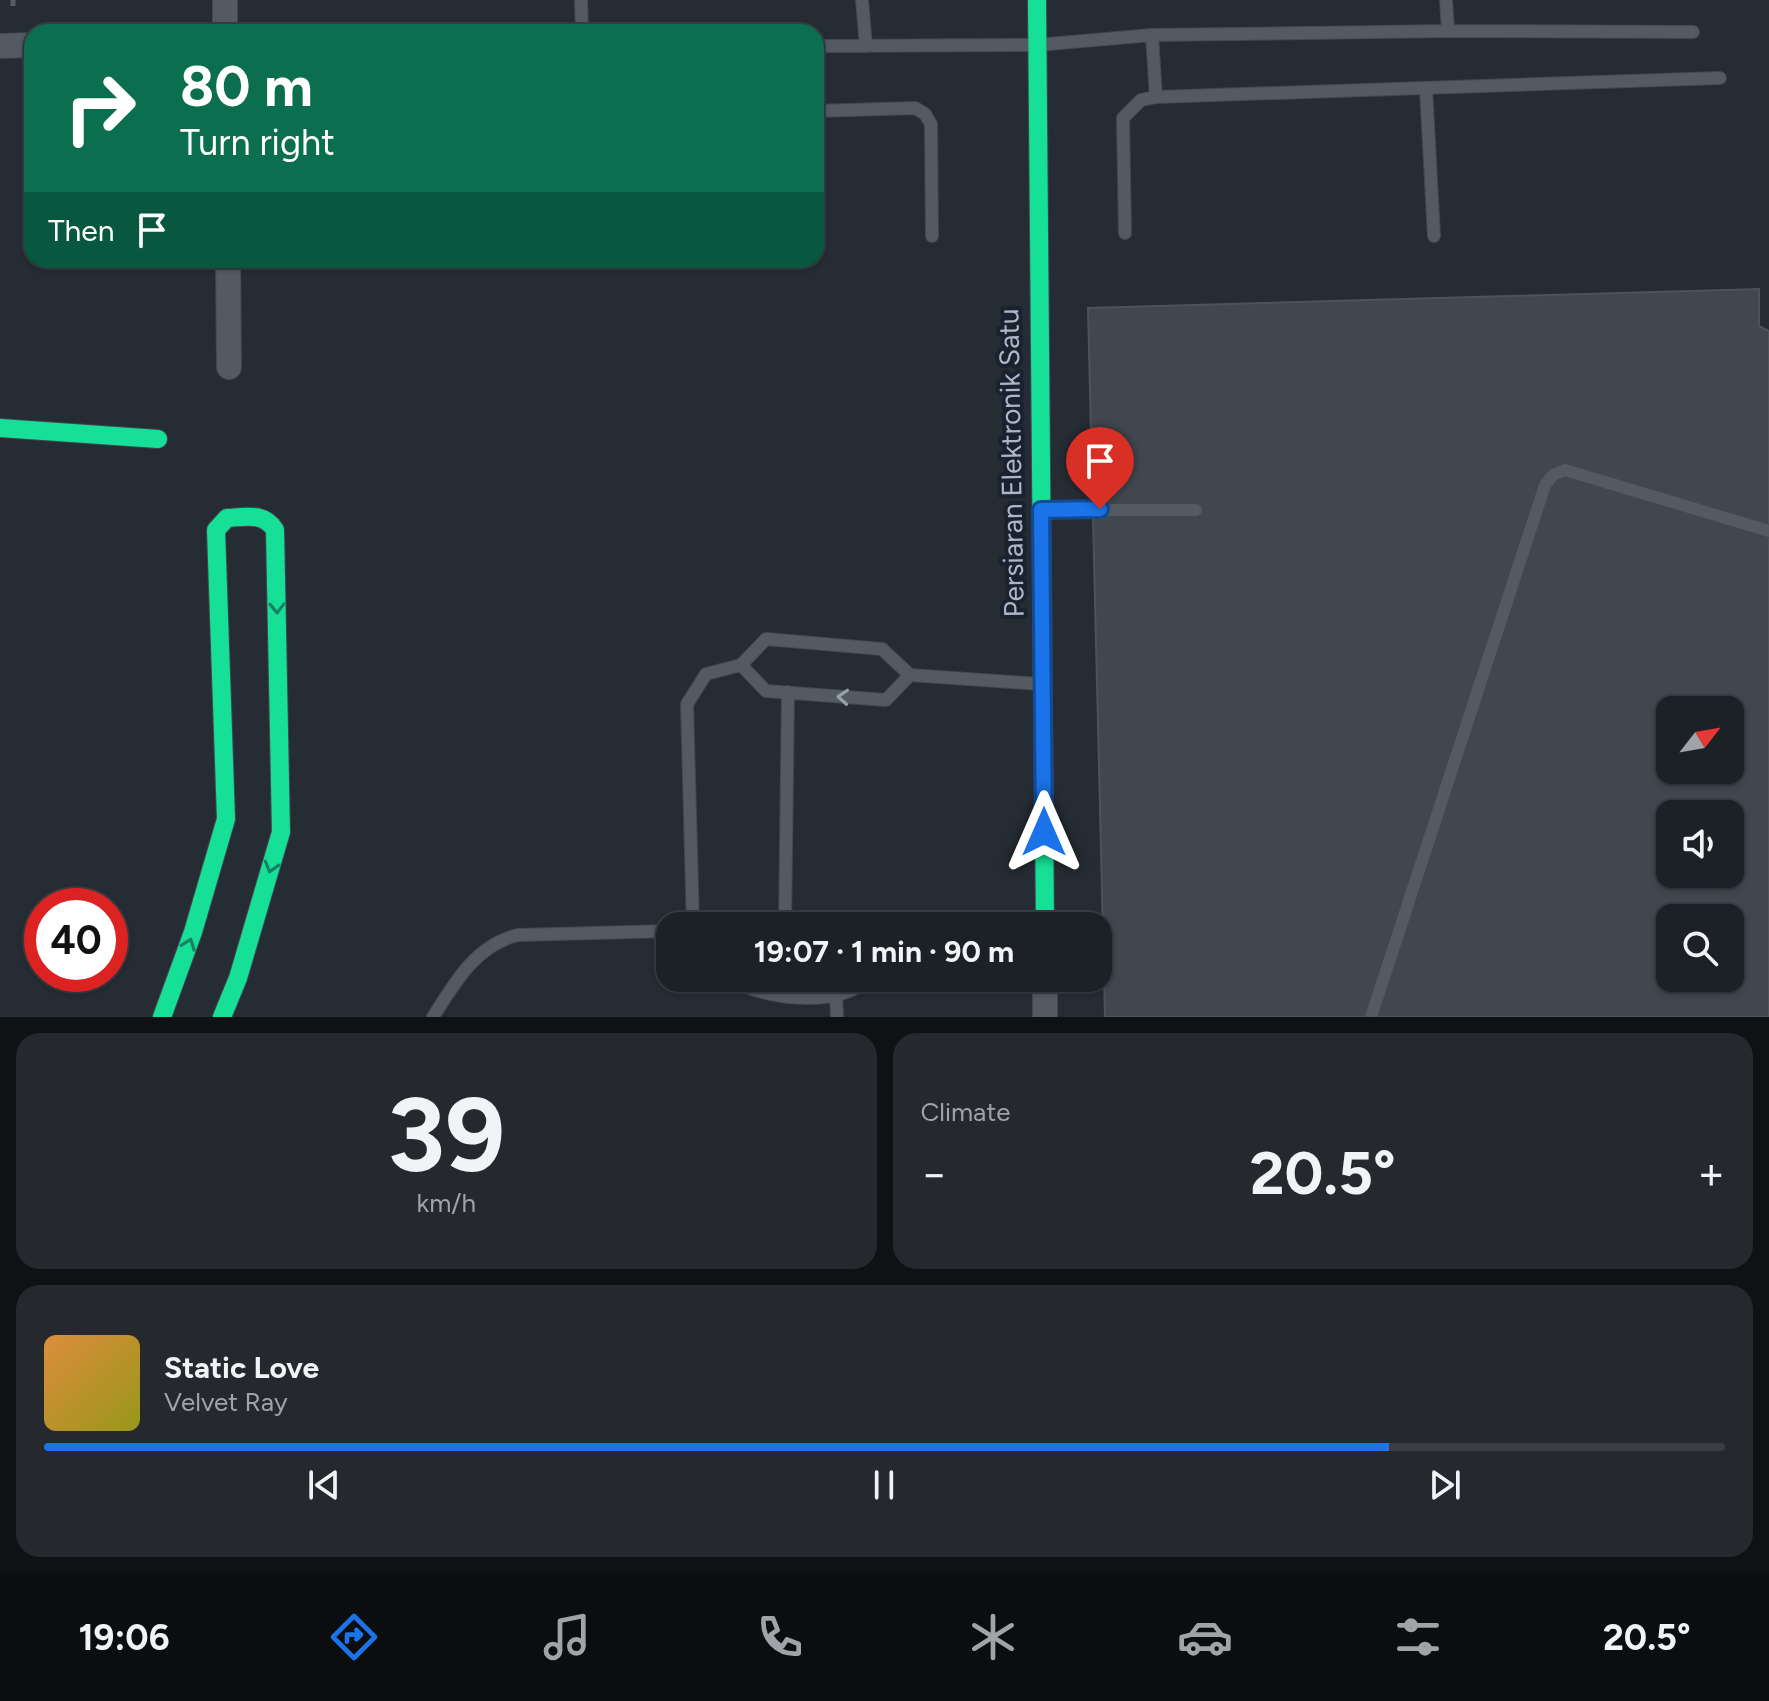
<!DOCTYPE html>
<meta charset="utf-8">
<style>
body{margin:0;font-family:Figtree,sans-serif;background:#25292e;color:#f1f3f6;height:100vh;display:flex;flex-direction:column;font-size:30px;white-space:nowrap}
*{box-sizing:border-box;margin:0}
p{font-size:26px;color:#a0a3a7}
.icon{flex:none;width:44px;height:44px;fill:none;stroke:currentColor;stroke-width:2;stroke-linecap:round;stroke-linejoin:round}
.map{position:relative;height:1017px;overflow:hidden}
.drawer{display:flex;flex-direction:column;gap:16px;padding:16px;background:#0f1215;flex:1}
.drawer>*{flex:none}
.top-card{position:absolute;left:24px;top:24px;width:800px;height:244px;border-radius:24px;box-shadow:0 2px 6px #0004,0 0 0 2px #3a3e43;background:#0b6e4f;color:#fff;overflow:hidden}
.needle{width:52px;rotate:59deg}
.controls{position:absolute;left:1656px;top:696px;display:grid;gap:16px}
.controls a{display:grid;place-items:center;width:88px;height:88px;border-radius:16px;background:#1c2126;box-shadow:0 2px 6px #0004,0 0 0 2px #3a3e43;font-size:40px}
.speed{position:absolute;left:24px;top:888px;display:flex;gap:16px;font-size:40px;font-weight:700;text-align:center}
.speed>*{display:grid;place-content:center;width:104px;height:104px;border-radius:50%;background:#1c2126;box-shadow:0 2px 6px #0004,0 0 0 2px #3a3e43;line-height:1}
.speed .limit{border:12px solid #d22;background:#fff;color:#111}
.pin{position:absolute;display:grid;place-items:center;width:68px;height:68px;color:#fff;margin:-82px -34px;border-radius:50% 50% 50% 0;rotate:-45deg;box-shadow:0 0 8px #0007}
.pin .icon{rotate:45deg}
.me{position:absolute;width:88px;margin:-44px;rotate:0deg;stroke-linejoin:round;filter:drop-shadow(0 0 6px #0008)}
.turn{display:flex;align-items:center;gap:28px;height:168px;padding:0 24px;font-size:36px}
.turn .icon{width:104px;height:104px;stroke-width:2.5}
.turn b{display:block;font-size:56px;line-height:68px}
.then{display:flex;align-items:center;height:76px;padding:0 24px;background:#0003;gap:16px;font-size:30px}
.big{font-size:60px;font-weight:700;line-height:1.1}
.drawer .card{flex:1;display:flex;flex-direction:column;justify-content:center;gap:12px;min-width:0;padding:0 28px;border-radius:24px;background:#25292e}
.drawer .dial{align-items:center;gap:0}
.dial b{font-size:104px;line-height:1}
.song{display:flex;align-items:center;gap:24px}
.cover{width:96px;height:96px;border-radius:12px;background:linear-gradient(135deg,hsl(30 70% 55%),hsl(60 70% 35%))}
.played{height:8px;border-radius:4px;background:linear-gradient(90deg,#1a73e8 80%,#3a3e43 80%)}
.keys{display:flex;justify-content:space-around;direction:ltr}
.heat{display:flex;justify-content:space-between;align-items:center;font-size:44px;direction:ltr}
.drawer .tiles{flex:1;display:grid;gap:16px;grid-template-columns:1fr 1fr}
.card:last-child{grid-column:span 2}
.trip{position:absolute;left:656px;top:912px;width:456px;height:80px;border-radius:24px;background:#1c2126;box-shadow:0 2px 6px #0004,0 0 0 2px #3a3e43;font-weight:700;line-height:80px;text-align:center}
.menu{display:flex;height:128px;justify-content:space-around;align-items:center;background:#0b0d0f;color:#a0a3a7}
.menu .icon{width:56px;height:56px}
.menu .selected{color:#1a73e8}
.menu b{font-size:36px;color:#f1f3f6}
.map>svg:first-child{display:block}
</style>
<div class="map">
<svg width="1769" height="1017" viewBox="0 0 1769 1017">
<rect width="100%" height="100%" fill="#252c33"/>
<path fill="#40474e" stroke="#4c535c" stroke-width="2" fill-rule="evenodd" d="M1759,289V326L1769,331V1017H1105L1088,308ZM1670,710H1730V770H1670ZM1670,814H1730V874H1670ZM1670,918H1730V978H1670Z"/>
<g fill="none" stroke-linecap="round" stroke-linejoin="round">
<g stroke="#424850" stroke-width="14">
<path id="lane" d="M581,0L582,32
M862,0L866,46
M1446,0L1448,31
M1152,35L1156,97L1720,78
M816,46L1037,45L1152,35L1448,31L1693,32
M1426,88L1434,236
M816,111L915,108L925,114L931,124L932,236
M1125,233L1123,118L1141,100L1156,97
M1044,510H1196
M741,665L766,691L886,700L910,675
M693,926L687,704L706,674L741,665L766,639L882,649L910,675L1041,684
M785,926L788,692
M841,926L1042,921
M727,978C767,1000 835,1009 871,978
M836,995L837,1017
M433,1017C455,982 476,945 518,935L670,931
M1371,1017L1545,485L1553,475L1565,470L1769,531"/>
</g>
<g stroke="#424850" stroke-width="26">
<path id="street" d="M225,32V0
M0,46L32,45
M228,260L229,367
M1045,978V1017"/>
</g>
<g stroke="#424850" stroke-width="20">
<path id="fast" d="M1037,0L1045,926
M0,428L158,439
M162,1017L193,932L226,819L216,530L227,518C245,517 264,512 275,530L281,832L238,978L222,1017"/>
</g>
<path stroke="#565e64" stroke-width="5" stroke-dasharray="6 6" stroke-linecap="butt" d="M13,0V7"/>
<use href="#lane" stroke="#545a62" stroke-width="12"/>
<use href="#street" stroke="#545a62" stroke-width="24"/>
<use href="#fast" stroke="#16e098" stroke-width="18"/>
</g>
<defs><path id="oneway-chevron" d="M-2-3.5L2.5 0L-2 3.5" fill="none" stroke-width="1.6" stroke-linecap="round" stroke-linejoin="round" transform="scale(2)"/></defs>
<g stroke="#188163">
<use href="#oneway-chevron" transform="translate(277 608) rotate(89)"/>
<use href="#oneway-chevron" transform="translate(271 867) rotate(106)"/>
<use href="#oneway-chevron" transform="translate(189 944) rotate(-70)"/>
</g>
<use stroke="#97a0ad" href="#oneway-chevron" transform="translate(843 697) rotate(-176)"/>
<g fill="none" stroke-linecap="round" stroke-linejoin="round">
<g stroke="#114b97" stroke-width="20">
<path id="route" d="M1044,832L1041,510L1100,509"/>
</g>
<use href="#route" stroke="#1a73e8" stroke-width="14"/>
</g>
<g text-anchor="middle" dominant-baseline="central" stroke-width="8" stroke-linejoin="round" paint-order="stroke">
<g font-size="28" fill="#adb8c6" stroke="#19222e">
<text transform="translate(1011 463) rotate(-91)">Persiaran Elektronik Satu</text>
</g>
</g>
</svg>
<div class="controls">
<a><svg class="needle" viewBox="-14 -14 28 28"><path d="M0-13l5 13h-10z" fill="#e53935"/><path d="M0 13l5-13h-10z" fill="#a0a3a7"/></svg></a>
<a><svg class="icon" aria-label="sound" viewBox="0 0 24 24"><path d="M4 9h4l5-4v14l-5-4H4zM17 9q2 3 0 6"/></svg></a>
<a><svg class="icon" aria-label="search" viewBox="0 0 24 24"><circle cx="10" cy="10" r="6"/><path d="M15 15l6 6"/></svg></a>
</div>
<div class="speed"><div class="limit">40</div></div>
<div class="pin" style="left:1100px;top:509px;background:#d93025"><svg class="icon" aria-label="arrive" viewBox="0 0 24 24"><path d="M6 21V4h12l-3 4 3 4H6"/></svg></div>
<svg class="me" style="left:1044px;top:832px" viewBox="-20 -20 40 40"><path d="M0-17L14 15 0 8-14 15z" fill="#1a73e8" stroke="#fff" stroke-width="4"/></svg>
<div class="trip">19:07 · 1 min · 90 m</div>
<div class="top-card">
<div class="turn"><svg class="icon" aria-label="right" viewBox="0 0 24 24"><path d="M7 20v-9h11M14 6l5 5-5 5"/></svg><div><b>80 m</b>Turn right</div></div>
<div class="then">Then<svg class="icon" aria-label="arrive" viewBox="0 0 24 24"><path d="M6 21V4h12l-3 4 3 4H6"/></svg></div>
</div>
</div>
<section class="drawer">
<div class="tiles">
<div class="card dial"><b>39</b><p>km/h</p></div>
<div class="card"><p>Climate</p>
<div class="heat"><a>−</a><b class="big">20.5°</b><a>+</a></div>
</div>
<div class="card">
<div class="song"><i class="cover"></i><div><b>Static Love</b><p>Velvet Ray</p></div></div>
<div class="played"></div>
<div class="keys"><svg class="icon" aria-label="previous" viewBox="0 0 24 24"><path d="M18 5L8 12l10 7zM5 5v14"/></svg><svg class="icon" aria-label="pause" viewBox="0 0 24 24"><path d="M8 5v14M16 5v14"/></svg><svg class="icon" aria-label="next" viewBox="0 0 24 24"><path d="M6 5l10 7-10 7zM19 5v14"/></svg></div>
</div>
</div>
</section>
<nav class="menu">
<b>19:06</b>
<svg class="icon selected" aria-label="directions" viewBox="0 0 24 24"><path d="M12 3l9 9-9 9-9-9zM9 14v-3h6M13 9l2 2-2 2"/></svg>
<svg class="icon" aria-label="music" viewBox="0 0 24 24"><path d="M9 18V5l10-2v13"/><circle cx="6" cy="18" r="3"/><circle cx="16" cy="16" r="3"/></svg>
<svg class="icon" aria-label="phone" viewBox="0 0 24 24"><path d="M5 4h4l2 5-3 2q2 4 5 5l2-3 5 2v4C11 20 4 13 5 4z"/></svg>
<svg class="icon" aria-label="climate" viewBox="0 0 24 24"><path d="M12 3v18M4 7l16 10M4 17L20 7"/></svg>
<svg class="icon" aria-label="car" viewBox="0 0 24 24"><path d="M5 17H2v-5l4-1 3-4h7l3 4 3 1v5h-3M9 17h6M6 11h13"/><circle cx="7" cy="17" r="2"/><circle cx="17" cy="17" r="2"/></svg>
<svg class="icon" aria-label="filters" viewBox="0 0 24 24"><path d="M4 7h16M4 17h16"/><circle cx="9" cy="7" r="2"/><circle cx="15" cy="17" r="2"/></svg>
<b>20.5°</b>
</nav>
